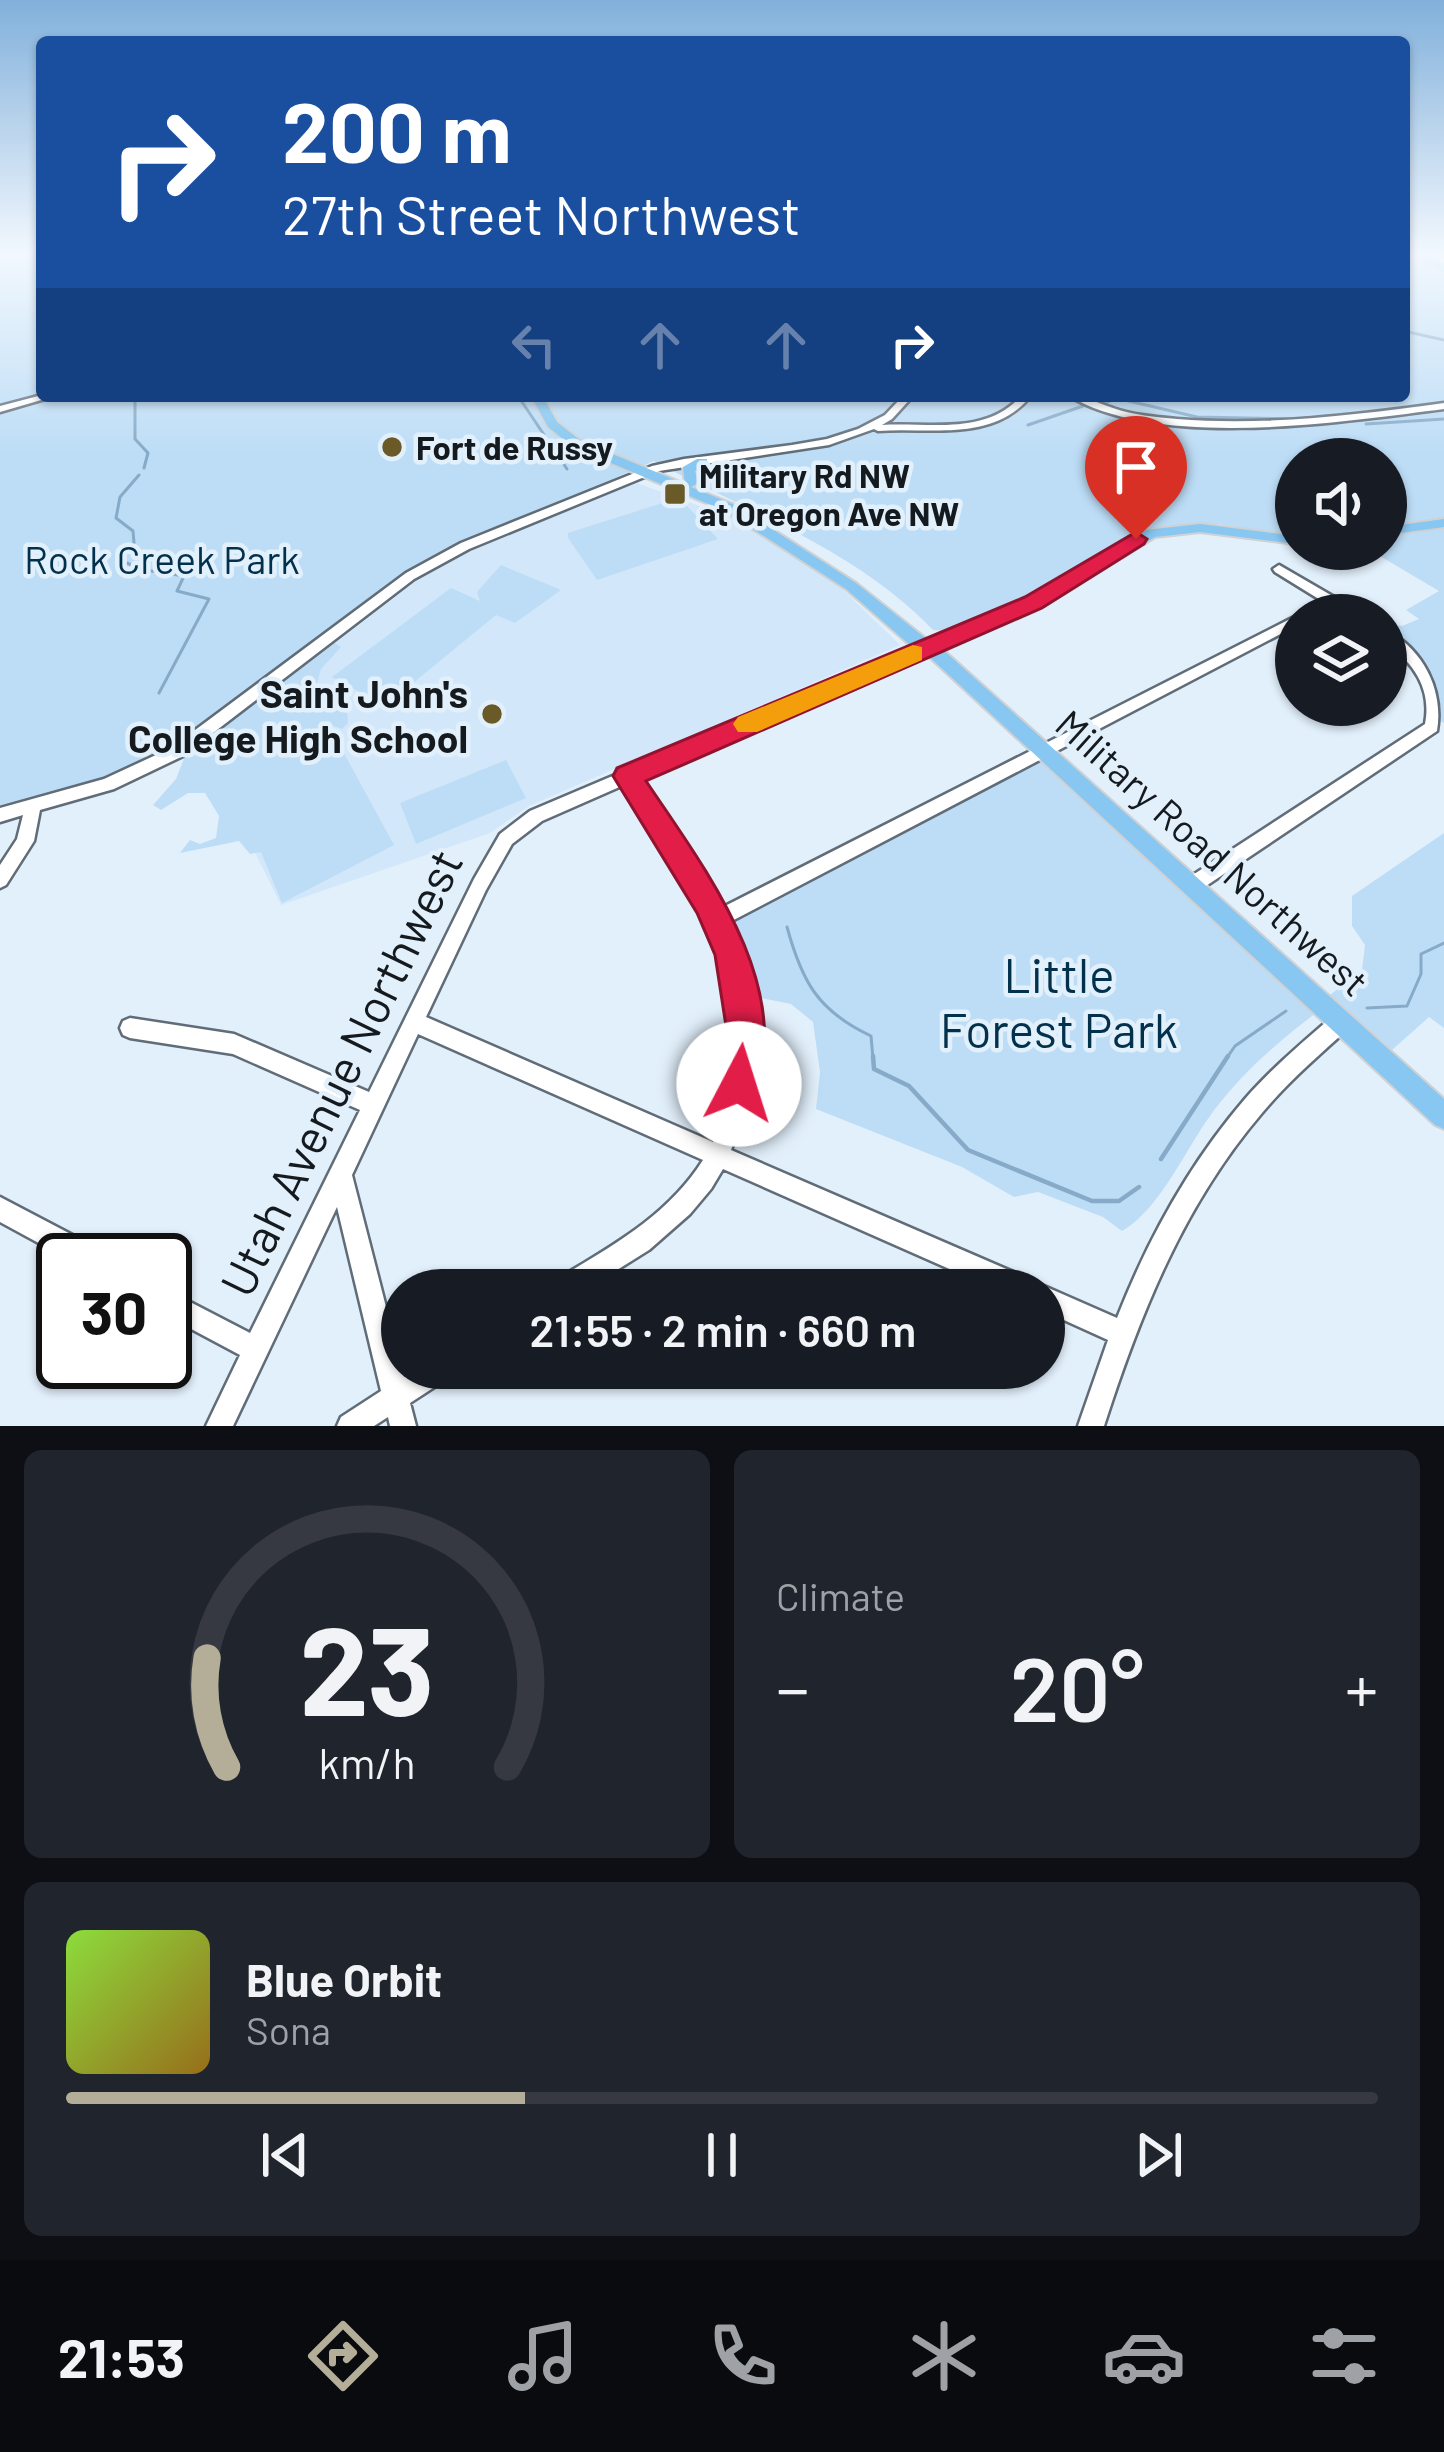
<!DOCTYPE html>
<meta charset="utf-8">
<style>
body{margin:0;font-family:Barlow,sans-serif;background:#20242c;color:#f1f3f6;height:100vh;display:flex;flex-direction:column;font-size:45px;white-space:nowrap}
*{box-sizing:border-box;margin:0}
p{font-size:39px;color:#9ea1a6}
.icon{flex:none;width:66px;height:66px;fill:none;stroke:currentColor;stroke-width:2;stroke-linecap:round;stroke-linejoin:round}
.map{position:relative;height:1426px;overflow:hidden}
.drawer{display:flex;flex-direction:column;gap:24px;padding:24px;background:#0d0f14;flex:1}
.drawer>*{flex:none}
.guide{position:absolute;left:36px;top:36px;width:1374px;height:366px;border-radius:12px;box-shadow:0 3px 9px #0004;background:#1a4fa0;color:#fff;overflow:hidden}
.buttons{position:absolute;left:1275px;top:438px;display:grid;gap:24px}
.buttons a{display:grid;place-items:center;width:132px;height:132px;border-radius:50%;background:#171b24;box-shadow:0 3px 9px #0004;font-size:60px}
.speed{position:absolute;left:36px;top:1233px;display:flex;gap:24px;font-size:60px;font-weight:700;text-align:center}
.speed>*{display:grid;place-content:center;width:156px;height:156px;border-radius:50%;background:#171b24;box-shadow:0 3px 9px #0004;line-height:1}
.speed .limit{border:6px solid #111;border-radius:18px;background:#fff;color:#111}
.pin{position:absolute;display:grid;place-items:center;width:102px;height:102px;color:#fff;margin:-123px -51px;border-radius:50% 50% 50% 0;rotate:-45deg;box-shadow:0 0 12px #0007}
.pin .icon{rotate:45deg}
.me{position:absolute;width:132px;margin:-66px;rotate:5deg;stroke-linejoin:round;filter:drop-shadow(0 0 9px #0008)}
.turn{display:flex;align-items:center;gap:42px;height:252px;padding:0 48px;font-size:54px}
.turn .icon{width:156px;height:156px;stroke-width:2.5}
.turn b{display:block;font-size:84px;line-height:102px}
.lanes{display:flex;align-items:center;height:114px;padding:0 48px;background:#0003;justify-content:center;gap:60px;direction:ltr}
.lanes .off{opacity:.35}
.big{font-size:90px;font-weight:600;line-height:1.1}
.drawer .tile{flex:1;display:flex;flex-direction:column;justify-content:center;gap:18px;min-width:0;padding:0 42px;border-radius:18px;background:#20242c}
.drawer .dial{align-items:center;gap:0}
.dial svg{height:312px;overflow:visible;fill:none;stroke:#363941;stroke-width:7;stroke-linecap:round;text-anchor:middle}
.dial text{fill:#f1f3f6;stroke:none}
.song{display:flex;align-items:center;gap:36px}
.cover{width:144px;height:144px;border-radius:18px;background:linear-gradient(135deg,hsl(90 70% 55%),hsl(40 70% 35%))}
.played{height:12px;border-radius:6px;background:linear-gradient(90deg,#b4ae99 35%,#363941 35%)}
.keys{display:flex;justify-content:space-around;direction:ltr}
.heat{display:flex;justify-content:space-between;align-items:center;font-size:66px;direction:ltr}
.drawer .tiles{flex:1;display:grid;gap:24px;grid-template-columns:1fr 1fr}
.tile:last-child{grid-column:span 2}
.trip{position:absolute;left:381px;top:1269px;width:684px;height:120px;border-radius:60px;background:#171b24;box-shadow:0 3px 9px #0004;font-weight:600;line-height:120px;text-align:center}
.tabs{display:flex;height:192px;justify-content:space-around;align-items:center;background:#090b0e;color:#9ea1a6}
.tabs .icon{width:84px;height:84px}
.tabs .current{color:#b4ae99}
.tabs b{font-size:54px;color:#f1f3f6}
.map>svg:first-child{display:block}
</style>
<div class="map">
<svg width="1444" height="1426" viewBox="0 0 1444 1426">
<rect width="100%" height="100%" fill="#e2f0fc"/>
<path fill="#d2e7f9" d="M637,483L743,522L834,581L900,645L529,806L490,833L281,905L202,745L440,563Z"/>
<path fill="#bdddf6" d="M0,254H42V396H1404V254H1423L1421,259L1444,271V519L1386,527V459H1296V537L1219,524L1147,530L1043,591L950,631L933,630C855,549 750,513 654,461L456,548L182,744L105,781L0,808Z
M672,500L687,506L718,539L597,580L568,538V533Z
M1444,525V723L1432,716L1427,680L1386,637V623L1402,626L1419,619L1406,610L1439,591L1368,549H1386V533Z
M501,565L561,590L515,623L496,615L385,706L332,677L451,588L480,601L477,592Z
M335,643L341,647L321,669L316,687L347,712L348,723L342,729L328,724L394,845L282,903L261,852L250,854L239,841L180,853L190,840L200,844L216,838L219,816L205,793H188L161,810L153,805L176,779L185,756Z
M506,760L526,798L416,844L400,803Z
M1041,762L1316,1013C1279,1041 1243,1072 1215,1109C1186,1147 1161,1209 1122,1231L1103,1217L1038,1192L1014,1197L962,1167L816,1109L820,1072L813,1022L791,1004L751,996L733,928V921Z
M1444,833V1028L1429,1017L1392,1050L1330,995L1362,970L1365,945L1352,926V896Z"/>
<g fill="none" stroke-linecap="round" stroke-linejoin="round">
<path stroke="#86aac7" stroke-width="3" d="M1404,331L1444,340
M135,396V439L148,453L144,468
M518,396L567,469
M1104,404L1116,398L1197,417L1298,419
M1366,424L1444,419
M1028,425L1083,406
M139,475L120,497L116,518L133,531L134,543L117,559L139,568
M145,570L184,576L177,591L209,599L159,693
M787,927C802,982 818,1011 871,1036L873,1059
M1367,1008L1407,1006L1421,974V954L1444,943
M1226,1059L1235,1046L1286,1011"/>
<path stroke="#86aac7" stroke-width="4.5" d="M873,1056L874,1069L909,1086L968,1150L1092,1201H1119L1139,1187
M1161,1159L1228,1056"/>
<g stroke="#606c77" stroke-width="5">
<path id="minor" d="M42,395L55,396L0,412V406Z
M903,396H913L892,419L882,425C929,422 986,436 1021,396H1031C992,443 932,427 878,431L874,429L829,445L659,471L469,549L414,579L183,756L114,789L40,810L34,841L6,885L0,888V865L17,839L23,815L0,822V808L104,779L171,748L406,573L461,543L652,466L684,459L792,445L827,439L858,429L885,415Z
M1069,396C1086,396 1097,403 1113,408C1133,415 1156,417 1177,419C1266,426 1356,415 1444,403V409C1342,422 1160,450 1069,396Z
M1279,565L1360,612L1362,615H1345L1332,607L1316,615H1299L1322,601L1275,572L1273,569Z
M1296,616V626L726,924C755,999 763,1074 731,1150L1034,1281L1037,1289L1044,1286L1117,1318C1148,1239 1190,1163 1245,1099C1272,1068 1303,1042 1334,1015L1341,1012L1348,1015L1351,1022L1348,1029C1318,1056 1288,1082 1262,1113C1184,1204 1140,1314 1104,1426H1078L1108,1340L1044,1311V1290H997L723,1169L711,1189L690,1214L649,1250L585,1290H551L554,1281C610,1247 667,1217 703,1160L418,1034L352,1175L404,1377L417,1368H454L450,1377L410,1403L416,1426H390L388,1417L374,1426H337L341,1417L381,1391L337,1207L233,1426H206L240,1355L165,1315V1289L250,1333L360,1110L233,1054L130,1038L123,1035L120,1028L123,1021L130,1018L234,1034L369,1092L474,879L500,834L530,811L924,644H934L936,647L934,650L638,779L683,846L719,909ZM624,785C699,901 767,999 713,1142L426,1017L486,890L512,844L542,821Z
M1386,630C1423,649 1444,690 1437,731L1197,892L1191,894L1185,892L1182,886L1185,880L1425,724C1432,688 1413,663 1386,642Z
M0,1197L103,1251L106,1260H70L0,1222Z"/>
</g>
<g stroke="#d0d1d2" stroke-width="4">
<path id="major" d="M1422,254H1430V259L1444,265V272L1423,262Z
M531,396H543L557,422L581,441L685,484L683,467L697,459H707V465L695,471L698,483L691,487L735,505L856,583L929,641L1041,592L1146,530L1200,524L1296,536V544L1200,532L1155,537L1053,600L941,648L1444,1099V1129L1435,1125L923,651L911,646L846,589L725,511L573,447L548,427Z
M1444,519V527L1386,535V527Z"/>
</g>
<use href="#minor" fill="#fff" fill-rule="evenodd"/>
<use href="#major" fill="#87c7f1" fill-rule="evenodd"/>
</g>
<linearGradient id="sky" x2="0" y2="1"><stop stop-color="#81b0db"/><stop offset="0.56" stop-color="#f2f8fe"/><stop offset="1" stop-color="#f2f8fe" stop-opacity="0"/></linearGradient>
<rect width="1444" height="453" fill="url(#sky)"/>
<path fill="#e11d48" stroke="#92132f" stroke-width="3" d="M1136,532L1147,539L1144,544L1042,608L646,781C703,866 798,988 753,1098L739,1103L725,1098L720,1084L726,1026L715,955L697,913L613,776L617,768L1025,597Z"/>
<path fill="#f59e0b" d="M913,645L922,647V660L757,732H738L733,724L738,717Z"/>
<g fill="#695a28" stroke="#e2f0fc" stroke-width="4.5">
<circle cx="392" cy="447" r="12"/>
<rect x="663" y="482" width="24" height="24" rx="6"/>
<circle cx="492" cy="714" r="12"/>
</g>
<g text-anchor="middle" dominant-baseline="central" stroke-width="9" stroke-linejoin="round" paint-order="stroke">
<g font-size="33" font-weight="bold" fill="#151a1f" stroke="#e2f0fc" text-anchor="start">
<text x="416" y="447">Fort de Russy</text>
<text x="699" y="475">Military Rd NW<tspan x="699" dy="38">at Oregon Ave NW</tspan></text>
</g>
<g font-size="39" fill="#02314e" stroke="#e2f0fc">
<text x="162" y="558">Rock Creek Park</text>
</g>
<g font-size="39" font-weight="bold" fill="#151a1f" stroke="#e2f0fc" text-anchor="end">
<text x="468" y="692">Saint John's<tspan x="468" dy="45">College High School</tspan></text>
</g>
<g font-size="39" fill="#151a1f" stroke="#e2f0fc">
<text transform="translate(1213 852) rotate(42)">Military Road Northwest</text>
</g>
<g font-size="48" fill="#02314e" stroke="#e2f0fc">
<text x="1059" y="974">Little<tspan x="1059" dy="55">Forest Park</tspan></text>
</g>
<g font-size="48" fill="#151a1f" stroke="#e2f0fc">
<text transform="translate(340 1072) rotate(-64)">Utah Avenue Northwest</text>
</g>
</g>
</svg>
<div class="buttons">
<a><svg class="icon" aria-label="sound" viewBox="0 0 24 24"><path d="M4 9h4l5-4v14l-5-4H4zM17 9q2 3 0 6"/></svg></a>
<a><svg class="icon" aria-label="layers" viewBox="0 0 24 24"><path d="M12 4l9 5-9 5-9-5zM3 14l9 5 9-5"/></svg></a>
</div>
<div class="speed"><div class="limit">30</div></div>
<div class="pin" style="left:1136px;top:539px;background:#d93025"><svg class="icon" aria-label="arrive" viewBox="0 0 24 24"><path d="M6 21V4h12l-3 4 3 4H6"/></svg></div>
<svg class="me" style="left:739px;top:1084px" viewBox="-20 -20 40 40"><circle r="19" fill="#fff"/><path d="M0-13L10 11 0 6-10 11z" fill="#e11d48"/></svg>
<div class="trip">21:55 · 2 min · 660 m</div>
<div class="guide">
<div class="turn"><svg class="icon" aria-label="right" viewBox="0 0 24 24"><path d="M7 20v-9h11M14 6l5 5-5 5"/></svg><div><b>200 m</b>27th Street Northwest</div></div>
<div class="lanes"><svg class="icon off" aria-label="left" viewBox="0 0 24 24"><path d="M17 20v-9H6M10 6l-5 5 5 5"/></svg><svg class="icon off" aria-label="ahead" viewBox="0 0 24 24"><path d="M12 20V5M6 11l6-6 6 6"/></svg><svg class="icon off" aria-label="ahead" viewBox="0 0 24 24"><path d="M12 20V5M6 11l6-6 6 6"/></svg><svg class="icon" aria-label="right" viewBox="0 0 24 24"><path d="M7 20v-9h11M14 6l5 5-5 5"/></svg></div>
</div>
</div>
<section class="drawer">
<div class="tiles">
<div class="tile dial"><svg viewBox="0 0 100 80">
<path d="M14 69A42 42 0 1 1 86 69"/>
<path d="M14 69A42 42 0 0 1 9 41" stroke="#b4ae99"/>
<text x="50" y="56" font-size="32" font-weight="700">23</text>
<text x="50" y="72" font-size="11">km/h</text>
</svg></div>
<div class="tile"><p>Climate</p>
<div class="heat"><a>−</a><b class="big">20°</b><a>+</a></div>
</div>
<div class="tile">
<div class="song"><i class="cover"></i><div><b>Blue Orbit</b><p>Sona</p></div></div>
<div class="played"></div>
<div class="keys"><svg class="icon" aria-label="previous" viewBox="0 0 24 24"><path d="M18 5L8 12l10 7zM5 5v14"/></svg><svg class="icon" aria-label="pause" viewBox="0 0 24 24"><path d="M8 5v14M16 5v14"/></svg><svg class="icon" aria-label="next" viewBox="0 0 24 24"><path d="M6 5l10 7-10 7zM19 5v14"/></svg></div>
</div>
</div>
</section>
<nav class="tabs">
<b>21:53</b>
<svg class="icon current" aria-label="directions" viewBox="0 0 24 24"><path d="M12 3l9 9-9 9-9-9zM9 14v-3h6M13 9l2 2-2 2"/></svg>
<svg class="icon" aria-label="music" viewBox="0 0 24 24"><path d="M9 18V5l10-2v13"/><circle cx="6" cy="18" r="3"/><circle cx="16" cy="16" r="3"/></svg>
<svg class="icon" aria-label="phone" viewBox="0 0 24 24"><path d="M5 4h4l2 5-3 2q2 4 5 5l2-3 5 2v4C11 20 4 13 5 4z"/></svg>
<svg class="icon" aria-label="climate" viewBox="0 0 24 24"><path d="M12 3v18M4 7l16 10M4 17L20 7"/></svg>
<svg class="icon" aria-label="car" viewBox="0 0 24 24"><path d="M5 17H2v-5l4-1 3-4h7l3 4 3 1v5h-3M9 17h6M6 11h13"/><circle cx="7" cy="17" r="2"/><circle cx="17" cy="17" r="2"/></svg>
<svg class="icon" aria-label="filters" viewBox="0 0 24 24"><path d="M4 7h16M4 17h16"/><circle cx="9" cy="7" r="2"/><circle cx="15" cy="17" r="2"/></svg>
</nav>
